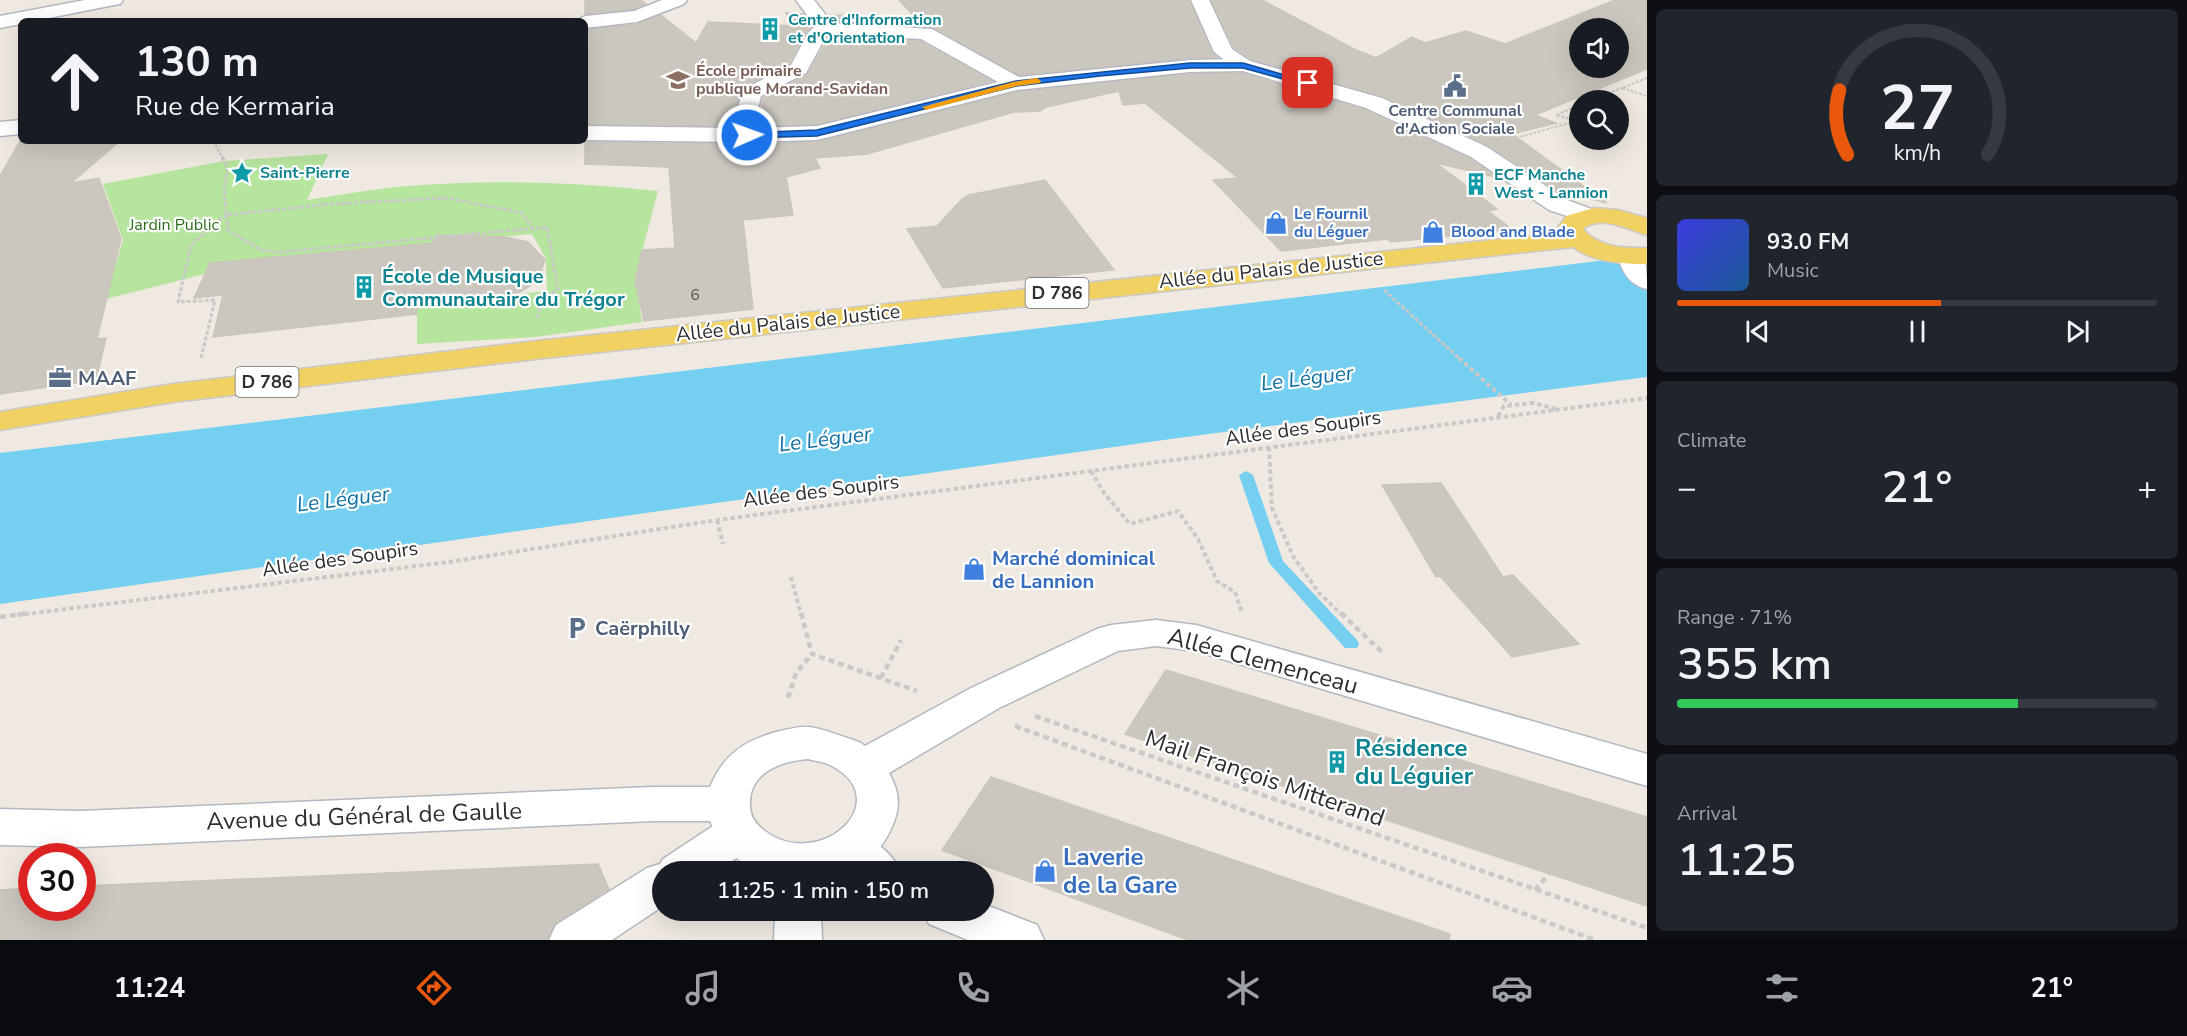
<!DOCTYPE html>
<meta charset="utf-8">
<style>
body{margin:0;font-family:"Nunito Sans",sans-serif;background:#20242c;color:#f1f3f6;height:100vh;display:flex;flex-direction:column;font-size:22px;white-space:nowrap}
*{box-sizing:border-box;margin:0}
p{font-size:20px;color:#9ea1a6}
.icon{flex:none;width:33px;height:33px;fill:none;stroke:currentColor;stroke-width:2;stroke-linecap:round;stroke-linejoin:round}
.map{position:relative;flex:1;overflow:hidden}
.drawer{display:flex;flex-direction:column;gap:9px;padding:9px;background:#0d0f14;width:540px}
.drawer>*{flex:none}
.banner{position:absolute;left:18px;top:18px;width:570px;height:126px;border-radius:9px;box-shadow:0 6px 24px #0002;background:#171b24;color:#f1f3f6;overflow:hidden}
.tools{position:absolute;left:1569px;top:18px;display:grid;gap:12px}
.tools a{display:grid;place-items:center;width:60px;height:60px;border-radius:50%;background:#171b24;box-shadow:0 6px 24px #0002;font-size:30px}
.speed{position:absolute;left:18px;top:843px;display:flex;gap:12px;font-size:30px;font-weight:700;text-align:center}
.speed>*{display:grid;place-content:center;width:78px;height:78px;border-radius:50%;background:#171b24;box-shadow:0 6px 24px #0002;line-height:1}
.speed .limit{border:9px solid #d22;background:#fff;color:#111}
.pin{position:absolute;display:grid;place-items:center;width:51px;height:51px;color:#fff;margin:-26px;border-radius:12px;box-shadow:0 3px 9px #0006}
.me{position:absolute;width:66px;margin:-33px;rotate:88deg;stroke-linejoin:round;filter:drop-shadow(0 0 4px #0008)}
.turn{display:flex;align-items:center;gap:21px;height:126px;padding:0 18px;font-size:27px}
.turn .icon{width:78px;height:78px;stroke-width:2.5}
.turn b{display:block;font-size:42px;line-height:51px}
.big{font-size:45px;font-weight:600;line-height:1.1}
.drawer .widget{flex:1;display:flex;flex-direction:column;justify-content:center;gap:9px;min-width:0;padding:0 21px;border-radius:9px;background:#20242c}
.drawer .dial{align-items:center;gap:0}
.dial svg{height:156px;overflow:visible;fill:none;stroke:#363941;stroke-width:7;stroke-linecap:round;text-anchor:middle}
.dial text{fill:#f1f3f6;stroke:none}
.song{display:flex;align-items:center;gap:18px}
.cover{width:72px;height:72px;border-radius:9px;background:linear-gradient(135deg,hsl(240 70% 55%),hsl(210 70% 35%))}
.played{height:6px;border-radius:3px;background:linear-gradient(90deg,#ea580c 55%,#363941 55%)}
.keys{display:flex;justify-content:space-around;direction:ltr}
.heat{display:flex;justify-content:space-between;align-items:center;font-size:33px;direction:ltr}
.charge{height:9px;border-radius:4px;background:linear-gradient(90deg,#34c759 71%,#363941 0)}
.trip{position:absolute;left:652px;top:861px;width:342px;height:60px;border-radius:30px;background:#171b24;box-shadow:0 6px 24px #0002;font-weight:600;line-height:60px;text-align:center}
.tabs{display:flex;height:96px;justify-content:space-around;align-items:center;background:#090b0e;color:#9ea1a6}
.tabs .icon{width:42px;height:42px}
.tabs .active{color:#ea580c}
.tabs b{font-size:27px;color:#f1f3f6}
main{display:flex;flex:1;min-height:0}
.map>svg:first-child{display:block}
</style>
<main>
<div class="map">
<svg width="1647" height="940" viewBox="0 0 1647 940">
<rect width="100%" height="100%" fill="#efe9e1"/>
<path fill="#b6e59e" d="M328,154L307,200C340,195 373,189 407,186C490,179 575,182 658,191L635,278L642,322L536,337L417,344V305L547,291L546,259L532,234L210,263L205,274L106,299L123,240L103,184L224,161Z"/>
<path fill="#75cff0" d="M1615,259L1647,261V377L1178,438L0,604V453Z"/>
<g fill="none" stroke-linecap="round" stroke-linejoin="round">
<path fill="#75cff0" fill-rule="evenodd" d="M1246,471L1253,475L1283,561L1357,640L1359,644L1357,648H1345L1269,563L1239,475Z"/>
</g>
<path fill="#cbc7bf" stroke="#cbc5ba" stroke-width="1.5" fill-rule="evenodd" d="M585,0H641L646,4L633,9L585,14Z
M899,0H1189L1212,53L1217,57L1190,58L1019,75L933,27L833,21L828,15L915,17Z
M1211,0H1262L1356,50L1376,58L1412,37L1425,43L1466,31L1505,44L1615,0H1647V69L1535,115L1556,123L1512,134L1607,203L1558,191L1488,145L1383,96L1251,59L1234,47ZM1580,28H1618V68H1580Z
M786,13L803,14L812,26L806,32L789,63L742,88L732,117L733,126L585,124V30L637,24L661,15L696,43L708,22L795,26Z
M830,36L920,41L992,81L817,124L759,126L763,98L807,75Z
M1242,73L1365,110L1470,159L1496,177L1436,163L1497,209L1488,211L1513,230L1391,242L1387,239L1281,251L1213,180L1238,178L1145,103L1123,105L1119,91L1046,107L1040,111L1014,112L867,154L815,158L820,168L786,177L793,215L743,220L753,309L644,321L635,281L642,250L675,248L669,167L585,164V142L747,144L817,142L1017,92L1190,74Z
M20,141H120L71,183L99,178L121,239L97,339L106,338L96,380L0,394V176Z
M1045,180L1114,270L943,288L907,229L937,226L962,199L969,195Z
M436,235L506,237L528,242L545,260L538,281L518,293L417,305V314L213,337L223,295L194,298L210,263L433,243Z
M1441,483L1503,577L1513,575L1579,644L1512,657L1440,576L1436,577L1382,485Z
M1166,670L1647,817V906L1125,734Z
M991,777L1450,934L1449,940H1188L942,850Z
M598,864L609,889L555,923L547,940H0V890L32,888V908H82V886Z"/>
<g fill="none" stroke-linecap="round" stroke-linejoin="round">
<g stroke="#b4b7c1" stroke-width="3">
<path id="street" d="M85,0H123L120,4L114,5L34,21H21V24L0,28V16Z
M662,0H687L684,4L637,22L585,28V21H576L585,16L634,11Z
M796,0H814L832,23L932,29L1019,77L1190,60L1243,59L1250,61L1253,65L1250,69L1243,71L1190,72L1017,90L817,140L747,142L585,140V126L735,128L734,118L744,89L791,65L808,33L815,26ZM830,34L921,39L998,82L817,126L757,128L756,118L761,96L806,73L826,36Z
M21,120V134L0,136V122Z
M738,815L754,820L760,833L754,846L716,872H663V906L612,940H549L556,925L647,868L660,864L663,859L722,820Z
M851,831C872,838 891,851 901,872H846L835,862L829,849L835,836Z
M984,904L1037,925L1044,940H968L929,924L923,910H984Z
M775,910H821L822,940H774Z"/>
</g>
<g stroke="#b4b7c1" stroke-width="3">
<path id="secondary" d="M1191,0H1209L1232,49L1250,61L1382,98L1487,147L1567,200L1597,211L1600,216L1597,221L1588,223L1549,210L1471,157L1366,108L1236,69L1214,52Z
M1631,248L1640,250C1647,262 1647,275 1647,289C1630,285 1622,273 1618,256L1622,250Z
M1156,620L1196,625L1647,754V786L1195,651L1156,646L1118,651L999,708L889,773C900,793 901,807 891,829C865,886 815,872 763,872C735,862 721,847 710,821H653L80,847L0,845V809L80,811L653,787H710C723,755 744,741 776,732C786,730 798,726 809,727C825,729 843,737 859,742L865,746L971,688L1097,629L1111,625ZM808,759C815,761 824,762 830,765C900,800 818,876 761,828C753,821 750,814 750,804C749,772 782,761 808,759Z"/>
</g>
<g stroke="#c9c9c9" stroke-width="3">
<path id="primary" d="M1594,208L1618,210L1647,218V235C1628,230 1601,214 1583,229C1599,248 1624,248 1647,248V264C1622,264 1593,262 1573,247L536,359L173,402L0,430V412L173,384L536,341L1560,233L1557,229L1566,216Z"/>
</g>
<path stroke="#c9c9c9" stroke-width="2" stroke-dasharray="3 1.5" stroke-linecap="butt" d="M1647,78L1622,88L1647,96
M1591,100L1622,88
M1580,105L1556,115L1580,122
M1516,138L1576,121
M213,141L223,158"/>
<path stroke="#c9c9c9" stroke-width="3" stroke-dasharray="4 2" stroke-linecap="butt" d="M222,157L228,167L224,189L228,230L261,250L279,252L547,227L558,289L540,302L538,318
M1384,290L1460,359
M201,358L215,300L178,302L191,245L225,215L331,204L447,198L522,213L532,228"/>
<path stroke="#c9c9c9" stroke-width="4" stroke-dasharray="4.5 3" stroke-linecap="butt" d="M1459,358L1511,405
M1498,416L1504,406L1533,403L1556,409
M1269,447L1272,508L1293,556L1319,593L1342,615
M1091,471L1104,493L1130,524L1178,511L1198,539L1217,581L1235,592L1242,613
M717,520L723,544
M791,577L801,615
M17,615L449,562L717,520L1647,398"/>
<path stroke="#c9c9c9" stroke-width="4.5" stroke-dasharray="6 4" stroke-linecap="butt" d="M801,613L812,654L917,691
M1341,613L1382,652
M0,617L30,613
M881,678L901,640
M788,698L796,673L812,654
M1035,716L1647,928
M1015,726L1595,940
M1535,890L1549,874"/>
<use href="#street" fill="#fff" fill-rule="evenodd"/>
<use href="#secondary" fill="#fff" fill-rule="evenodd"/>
<use href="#primary" fill="#f2d163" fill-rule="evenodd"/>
</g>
<path fill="#1a73e8" stroke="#114b97" stroke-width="1.5" d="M1190,63H1243L1312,83L1308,86L1243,68H1190L1100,76L1016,86L817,136L747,138L742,135L747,133L817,130L1016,81Z"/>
<path fill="#f59e0b" d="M1037,78L1041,81L1040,83L1017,86L926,110L922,107L1013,82Z"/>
<defs>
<g id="building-bare" transform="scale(1.8)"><path d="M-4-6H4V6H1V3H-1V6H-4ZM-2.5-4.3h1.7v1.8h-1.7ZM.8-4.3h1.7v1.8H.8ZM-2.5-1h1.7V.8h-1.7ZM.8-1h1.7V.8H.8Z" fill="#0f9aa8" stroke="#fff" stroke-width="2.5" paint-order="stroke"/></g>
<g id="school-bare" transform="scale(1.8)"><path d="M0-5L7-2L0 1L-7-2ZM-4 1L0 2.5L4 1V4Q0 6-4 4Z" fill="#8d6e63" stroke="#fff" stroke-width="2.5" paint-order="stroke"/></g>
<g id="civic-bare" transform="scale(1.8)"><path d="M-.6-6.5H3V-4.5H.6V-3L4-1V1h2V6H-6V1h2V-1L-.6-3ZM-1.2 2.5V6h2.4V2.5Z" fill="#5c6f8a" stroke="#fff" stroke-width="2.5" paint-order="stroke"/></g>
<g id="sight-bare" transform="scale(1.8)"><path d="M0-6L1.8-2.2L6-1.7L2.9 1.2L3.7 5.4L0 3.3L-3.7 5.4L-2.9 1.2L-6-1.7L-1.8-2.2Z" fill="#0f9aa8" stroke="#fff" stroke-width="2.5" paint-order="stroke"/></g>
<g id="shop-bare" transform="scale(1.8)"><path d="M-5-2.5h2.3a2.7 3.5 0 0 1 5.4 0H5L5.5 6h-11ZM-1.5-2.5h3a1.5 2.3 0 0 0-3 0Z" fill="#3f7fe0" stroke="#fff" stroke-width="2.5" paint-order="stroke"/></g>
<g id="office-bare" transform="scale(1.8)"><path d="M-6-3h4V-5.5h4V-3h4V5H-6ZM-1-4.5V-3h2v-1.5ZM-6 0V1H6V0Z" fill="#5c6f8a" stroke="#fff" stroke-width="2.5" paint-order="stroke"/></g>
<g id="parking-bare" transform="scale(1.8)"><path d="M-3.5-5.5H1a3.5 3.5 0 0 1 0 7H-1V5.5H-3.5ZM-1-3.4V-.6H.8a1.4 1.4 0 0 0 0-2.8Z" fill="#5c6f8a" stroke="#fff" stroke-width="2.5" paint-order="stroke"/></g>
</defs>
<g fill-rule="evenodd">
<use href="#building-bare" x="770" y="29"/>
<use href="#school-bare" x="678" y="80"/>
<use href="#civic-bare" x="1455" y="86"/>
<use href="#sight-bare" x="242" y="173"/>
<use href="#building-bare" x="1476" y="184"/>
<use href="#shop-bare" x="1276" y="223"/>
<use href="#shop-bare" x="1433" y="232"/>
<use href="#building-bare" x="364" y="287"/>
<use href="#office-bare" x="60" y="378"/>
<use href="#shop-bare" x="974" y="569"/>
<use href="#parking-bare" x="577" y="628"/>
<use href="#building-bare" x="1337" y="762"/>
<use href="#shop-bare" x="1045" y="871"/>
</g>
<g text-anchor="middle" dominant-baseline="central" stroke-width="4.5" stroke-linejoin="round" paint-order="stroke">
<g font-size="16" font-weight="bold" fill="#0d838f" stroke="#fff" text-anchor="start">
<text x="788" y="20">Centre d'Information<tspan x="788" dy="18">et d'Orientation</tspan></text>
<text x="260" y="173">Saint-Pierre</text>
<text x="1494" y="175">ECF Manche<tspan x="1494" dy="18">West - Lannion</tspan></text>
</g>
<g font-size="16" font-weight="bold" fill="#785e54" stroke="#fff" text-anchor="start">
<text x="696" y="71">École primaire<tspan x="696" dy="18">publique Morand-Savidan</tspan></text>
</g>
<g font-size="16" font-weight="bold" fill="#4e5e75" stroke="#fff">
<text x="1455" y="111">Centre Communal<tspan x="1455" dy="18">d'Action Sociale</tspan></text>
</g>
<g font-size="16" font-weight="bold" fill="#366cbe" stroke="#fff" text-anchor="start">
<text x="1294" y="214">Le Fournil<tspan x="1294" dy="18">du Léguer</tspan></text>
<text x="1451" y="232">Blood and Blade</text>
</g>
<g font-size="16" fill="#2c6e1b" stroke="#fff">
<text x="174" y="225">Jardin Public</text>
</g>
<g font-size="16" fill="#555452">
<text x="695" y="295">6</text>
</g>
<g fill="#fff" stroke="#6d6d6d" stroke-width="1.5">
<rect x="1025.5" y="278" width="63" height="30" rx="4.5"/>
<rect x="235.5" y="367" width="63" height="30" rx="4.5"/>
</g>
<g font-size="18" font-weight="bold" fill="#2e2e2e">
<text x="1057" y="293">D 786</text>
<text x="267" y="382">D 786</text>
</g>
<g font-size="20" fill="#2e2e2e" stroke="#fff">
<text transform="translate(1271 270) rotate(-6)">Allée du Palais de Justice</text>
<text transform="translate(788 323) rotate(-6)">Allée du Palais de Justice</text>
<text transform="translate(1303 428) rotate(-8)">Allée des Soupirs</text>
<text transform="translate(821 491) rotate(-7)">Allée des Soupirs</text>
<text transform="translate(340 559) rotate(-8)">Allée des Soupirs</text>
</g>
<g font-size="20" font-weight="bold" fill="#0d838f" stroke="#fff" text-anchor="start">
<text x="382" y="276">École de Musique<tspan x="382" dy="23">Communautaire du Trégor</tspan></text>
</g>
<g font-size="20" font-weight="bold" fill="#4e5e75" stroke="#fff" text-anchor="start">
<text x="78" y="378">MAAF</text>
<text x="595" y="628">Caërphilly</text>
</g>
<g font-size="20" font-weight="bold" fill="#366cbe" stroke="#fff" text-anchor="start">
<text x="992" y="558">Marché dominical<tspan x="992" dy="23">de Lannion</tspan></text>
</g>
<g font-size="21" font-style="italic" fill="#0d6fa3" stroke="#fff">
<text transform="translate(1307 378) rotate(-7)">Le Léguer</text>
<text transform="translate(825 439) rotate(-7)">Le Léguer</text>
<text transform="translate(343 499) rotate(-7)">Le Léguer</text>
</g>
<g font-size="24" fill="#2e2e2e" stroke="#fff">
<text transform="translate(1263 661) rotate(15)">Allée Clemenceau</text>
<text transform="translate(1265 778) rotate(19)">Mail François Mitterand</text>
<text transform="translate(364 816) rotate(-2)">Avenue du Général de Gaulle</text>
</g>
<g font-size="24" font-weight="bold" fill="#0d838f" stroke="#fff" text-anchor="start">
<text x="1355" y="748">Résidence<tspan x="1355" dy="28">du Léguier</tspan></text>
</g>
<g font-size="24" font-weight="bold" fill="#366cbe" stroke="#fff" text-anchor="start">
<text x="1063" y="857">Laverie<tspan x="1063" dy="28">de la Gare</tspan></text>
</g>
</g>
</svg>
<div class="tools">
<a><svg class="icon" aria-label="sound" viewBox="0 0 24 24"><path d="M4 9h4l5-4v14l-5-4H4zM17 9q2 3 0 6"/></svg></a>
<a><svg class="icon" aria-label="search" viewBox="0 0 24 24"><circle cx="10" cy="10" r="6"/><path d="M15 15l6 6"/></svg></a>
</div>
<div class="speed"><div class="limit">30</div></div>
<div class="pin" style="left:1308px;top:83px;background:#d93025"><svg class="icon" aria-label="arrive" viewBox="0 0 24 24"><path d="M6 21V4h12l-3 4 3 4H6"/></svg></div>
<svg class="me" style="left:747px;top:135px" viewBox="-20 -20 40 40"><circle r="17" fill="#1a73e8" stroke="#fff" stroke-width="3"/><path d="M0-11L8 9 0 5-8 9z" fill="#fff"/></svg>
<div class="trip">11:25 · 1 min · 150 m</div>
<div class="banner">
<div class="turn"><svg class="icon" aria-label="ahead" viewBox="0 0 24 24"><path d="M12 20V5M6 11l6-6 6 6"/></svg><div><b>130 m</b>Rue de Kermaria</div></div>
</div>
</div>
<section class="drawer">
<div class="widget dial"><svg viewBox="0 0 100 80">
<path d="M14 69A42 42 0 1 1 86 69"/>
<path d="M14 69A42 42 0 0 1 10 36" stroke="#ea580c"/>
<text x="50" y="56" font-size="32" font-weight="700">27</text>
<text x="50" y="72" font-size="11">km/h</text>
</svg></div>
<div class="widget">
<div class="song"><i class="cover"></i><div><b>93.0 FM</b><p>Music</p></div></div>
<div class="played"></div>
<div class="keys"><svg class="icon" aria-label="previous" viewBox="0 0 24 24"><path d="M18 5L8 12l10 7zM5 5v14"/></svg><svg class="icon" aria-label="pause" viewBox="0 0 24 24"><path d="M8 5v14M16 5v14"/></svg><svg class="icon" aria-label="next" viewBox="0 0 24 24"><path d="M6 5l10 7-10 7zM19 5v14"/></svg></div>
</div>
<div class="widget"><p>Climate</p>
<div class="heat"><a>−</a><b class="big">21°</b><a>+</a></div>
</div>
<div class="widget"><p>Range · 71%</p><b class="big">355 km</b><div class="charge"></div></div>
<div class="widget"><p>Arrival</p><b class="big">11:25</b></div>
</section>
</main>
<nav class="tabs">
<b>11:24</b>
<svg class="icon active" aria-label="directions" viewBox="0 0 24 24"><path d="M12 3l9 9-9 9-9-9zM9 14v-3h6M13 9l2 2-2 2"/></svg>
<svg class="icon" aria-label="music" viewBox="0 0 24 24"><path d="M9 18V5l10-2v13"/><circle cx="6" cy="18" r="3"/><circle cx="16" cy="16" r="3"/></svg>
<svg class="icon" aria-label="phone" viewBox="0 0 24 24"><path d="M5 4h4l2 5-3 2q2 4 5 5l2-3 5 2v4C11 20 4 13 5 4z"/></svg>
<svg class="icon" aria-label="climate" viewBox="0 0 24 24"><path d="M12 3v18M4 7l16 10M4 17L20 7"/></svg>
<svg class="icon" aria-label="car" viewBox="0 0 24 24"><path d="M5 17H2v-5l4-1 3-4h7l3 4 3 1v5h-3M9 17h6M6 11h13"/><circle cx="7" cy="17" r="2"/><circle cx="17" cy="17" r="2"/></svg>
<svg class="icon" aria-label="filters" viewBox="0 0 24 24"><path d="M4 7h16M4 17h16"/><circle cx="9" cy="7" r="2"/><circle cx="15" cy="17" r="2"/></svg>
<b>21°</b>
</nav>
